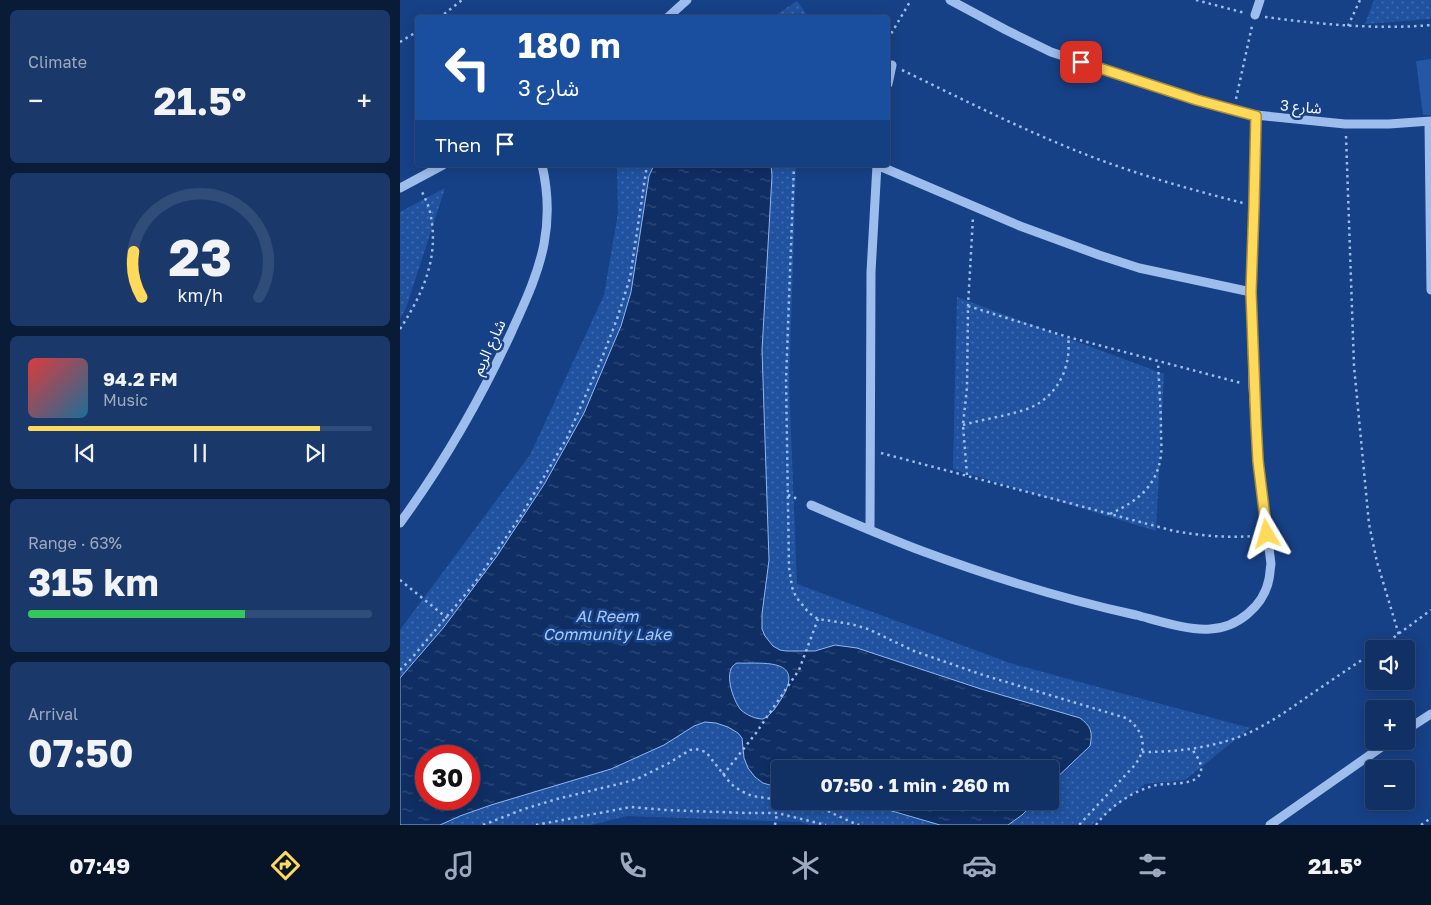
<!DOCTYPE html>
<meta charset="utf-8">
<style>
body{margin:0;font-family:"Golos Text","Noto Sans Arabic",sans-serif;background:#1a396a;color:#f1f3f6;height:100vh;display:flex;flex-direction:column;font-size:19px;white-space:nowrap}
*{box-sizing:border-box;margin:0}
p{font-size:16px;color:#9ca9bf}
.icon{flex:none;width:28px;height:28px;fill:none;stroke:currentColor;stroke-width:2;stroke-linecap:round;stroke-linejoin:round}
.map{position:relative;flex:1;overflow:hidden}
.side{display:flex;flex-direction:column;gap:10px;padding:10px;background:#091b37;width:400px}
.side>*{flex:none}
.guide{position:absolute;left:15px;top:15px;width:475px;height:152px;border-radius:5px;box-shadow:0 2px 12px #0003,0 0 0 1px #304c78;background:#1a4fa0;color:#fff;overflow:hidden}
.fabs{position:absolute;left:965px;top:640px;display:grid;gap:10px}
.fabs a{display:grid;place-items:center;width:50px;height:50px;border-radius:5px;background:#113164;box-shadow:0 2px 12px #0003,0 0 0 1px #304c78;font-size:25px}
.speed{position:absolute;left:15px;top:745px;display:flex;gap:10px;font-size:25px;font-weight:700;text-align:center}
.speed>*{display:grid;place-content:center;width:65px;height:65px;border-radius:50%;background:#113164;box-shadow:0 2px 12px #0003,0 0 0 1px #304c78;line-height:1}
.speed .limit{border:8px solid #d22;background:#fff;color:#111}
.pin{position:absolute;display:grid;place-items:center;width:42px;height:42px;color:#fff;margin:-21px;border-radius:10px;box-shadow:0 2px 8px #0006}
.me{position:absolute;width:55px;margin:-28px;rotate:353deg;stroke-linejoin:round;filter:drop-shadow(0 0 4px #0008)}
.turn{display:flex;align-items:center;gap:18px;height:105px;padding:0 20px;font-size:22px}
.turn .icon{width:65px;height:65px;stroke-width:2.5}
.turn b{display:block;font-size:35px;line-height:42px}
.then{display:flex;align-items:center;height:48px;padding:0 20px;background:#0003;gap:10px;font-size:19px}
.big{font-size:38px;font-weight:700;line-height:1.1}
.side .tile{flex:1;display:flex;flex-direction:column;justify-content:center;gap:8px;min-width:0;padding:0 18px;border-radius:8px;background:#1a396a}
.side .dial{align-items:center;gap:0}
.dial svg{height:130px;overflow:visible;fill:none;stroke:#304c78;stroke-width:7;stroke-linecap:round;text-anchor:middle}
.dial text{fill:#f1f3f6;stroke:none}
.song{display:flex;align-items:center;gap:15px}
.cover{width:60px;height:60px;border-radius:8px;background:linear-gradient(135deg,hsl(0 70% 55%),hsl(200 70% 35%))}
.played{height:5px;border-radius:2px;background:linear-gradient(90deg,#ffd959 85%,#304c78 85%)}
.keys{display:flex;justify-content:space-around;direction:ltr}
.heat{display:flex;justify-content:space-between;align-items:center;font-size:28px;direction:ltr}
.charge{height:8px;border-radius:4px;background:linear-gradient(90deg,#34c759 63%,#304c78 0)}
.trip{position:absolute;left:371px;top:760px;width:288px;height:50px;border-radius:5px;background:#113164;box-shadow:0 2px 12px #0003,0 0 0 1px #304c78;font-weight:700;line-height:50px;text-align:center}
.tab-bar{display:flex;height:80px;justify-content:space-around;align-items:center;background:#071428;color:#9ca9bf}
.tab-bar .icon{width:35px;height:35px}
.tab-bar .current{color:#ffd959}
.tab-bar b{font-size:22px;color:#f1f3f6}
main{display:flex;flex:1;min-height:0}
.map>svg:first-child{display:block}
</style>
<main>
<section class="side">
<div class="tile"><p>Climate</p>
<div class="heat"><a>−</a><b class="big">21.5°</b><a>+</a></div>
</div>
<div class="tile dial"><svg viewBox="0 0 100 80">
<path d="M14 69A42 42 0 1 1 86 69"/>
<path d="M14 69A42 42 0 0 1 9 41" stroke="#ffd959"/>
<text x="50" y="56" font-size="32" font-weight="700">23</text>
<text x="50" y="72" font-size="11">km/h</text>
</svg></div>
<div class="tile">
<div class="song"><i class="cover"></i><div><b>94.2 FM</b><p>Music</p></div></div>
<div class="played"></div>
<div class="keys"><svg class="icon" aria-label="previous" viewBox="0 0 24 24"><path d="M18 5L8 12l10 7zM5 5v14"/></svg><svg class="icon" aria-label="pause" viewBox="0 0 24 24"><path d="M8 5v14M16 5v14"/></svg><svg class="icon" aria-label="next" viewBox="0 0 24 24"><path d="M6 5l10 7-10 7zM19 5v14"/></svg></div>
</div>
<div class="tile"><p>Range · 63%</p><b class="big">315 km</b><div class="charge"></div></div>
<div class="tile"><p>Arrival</p><b class="big">07:50</b></div>
</section>
<div class="map">
<svg width="1031" height="825" viewBox="0 0 1031 825">
<defs>
<pattern id="park-dots" width="8" height="8" patternUnits="userSpaceOnUse" patternTransform="scale(1.25)"><rect width="8" height="8" fill="#2052a0"/><path d="M2 2h.1M6 6h.1" fill="none" stroke="#416cae" stroke-width="1.8" stroke-linecap="round"/></pattern>
<pattern id="water-ripples" width="26" height="14" patternUnits="userSpaceOnUse" patternTransform="scale(1.25)"><rect width="26" height="14" fill="#0f2e64"/><path d="M2 4q2-2 4 0t4 0M15 11q2-2 4 0t4 0" fill="none" stroke="#334d7b"/></pattern>
</defs>
<rect width="100%" height="100%" fill="#174186"/>
<path fill="url(#park-dots)" fill-rule="evenodd" d="M974,0H1031V19L965,24Z
M397,1L409,17H373Z
M217,165H396L389,383L397,584L610,663L850,728L785,780L745,784L692,825H409L401,822L227,816L191,825H0V630L130,455L204,295L218,213ZM26,756H69V799H26ZM380,769H650V801H380Z
M45,188L6,308L0,319V212Z
M557,297L764,374L756,531L553,469Z"/>
<path fill="url(#water-ripples)" stroke="#90b7f0" fill-rule="evenodd" d="M254,165H371L372,176L362,350L369,560L362,614V629L365,636L373,646L380,650L386,651H415L435,645L457,648L581,689L680,718C691,726 693,732 690,746L650,784V769H380V788L363,783L355,777L348,768L344,758L342,738L338,733L328,727L316,723L305,722L294,726L264,745L211,769L91,805L60,816L40,825H0V678L44,627L97,556L145,483L184,413L221,326L231,292L249,176ZM337,663C360,664 405,657 383,696C378,704 372,715 363,719C355,719 347,715 341,710C333,701 322,669 337,663ZM26,756H69V799H26Z
M448,801H636L622,815L608,825H540L485,809Z"/>
<path fill="#2657a5" d="M1031,59V115H1023L1016,61Z"/>
<g fill="none" stroke-linecap="round" stroke-linejoin="round">
<path stroke="#9dbded" stroke-width="2.5" stroke-dasharray="2.5 4" stroke-linecap="butt" d="M796,0L845,13
M865,17C920,24 975,30 1031,25
M39,18L62,0
M411,18H421
M948,26L960,0
M488,39L511,0
M0,42L18,31
M502,70C562,99 621,129 682,153C735,174 789,189 843,203
M836,99L852,26
M946,136L954,366L969,524L977,562L999,635
M394,165L386,380L389,567L392,587L396,597L409,613L418,619L451,624L468,629L514,651L583,675L726,718C744,730 749,749 733,767L679,825
M568,306L668,337L841,383
M0,329C24,292 41,254 29,208C27,202 24,196 21,190
M563,425C584,419 607,416 627,409C657,398 672,367 668,337
M481,453L774,531C802,536 828,538 855,536
M567,475L563,425L567,387L568,306L573,217
M388,495L400,500
M710,514C737,501 757,487 761,455C762,448 761,440 761,432C761,409 759,385 758,362
M0,580L47,618
M978,649L1031,610
M0,670L11,659L74,584L122,514L167,438L202,358L217,319L230,278L247,165
M742,752C777,752 811,748 844,735C867,725 887,711 907,697C929,682 951,667 974,652
M323,775L356,733L399,670L418,619
M397,801C419,804 439,818 459,825
M83,825L124,809L157,799L223,783L239,778L269,763L290,750L296,749L306,752L331,784L341,791L352,796L380,800
M136,825L231,807L265,810L347,813H377L426,825
M375,825L377,813
M696,825C710,806 734,790 757,785C768,783 791,785 798,777C806,767 797,757 792,749
M1021,825L1031,818"/>
<path stroke="#9dbded" stroke-width="9" d="M550,0L606,30L651,52L797,100L856,115L945,124H989L1031,121
M855,15L860,0
M267,18L287,0
M488,84L492,65
M1029,122L1031,290
M477,165L620,226L699,255L739,268L851,292
M0,188L43,165
M411,505C448,521 485,537 522,551C592,577 663,599 736,615C756,620 789,631 810,629C837,628 864,606 869,579C870,574 870,569 871,564L858,461L853,386L851,292L854,205L856,115
M0,523C44,463 80,400 111,333C124,304 138,275 144,244C149,218 148,191 142,165
M470,530L471,272L477,165
M1006,730L1031,714
M870,825L990,741"/>
</g>
<g fill="none" stroke-linecap="round" stroke-linejoin="round">
<g stroke="#a68d3a" stroke-width="12">
<path id="route" d="M681,62L797,100L856,116L854,205L851,292L856,423L858,461L867,534"/>
</g>
<use href="#route" stroke="#ffd959" stroke-width="9"/>
</g>
<g text-anchor="middle" dominant-baseline="central" stroke-width="5" stroke-linejoin="round" paint-order="stroke">
<g font-size="15" fill="#fff" stroke="#174186">
<text transform="translate(901 106) rotate(5)">شارع 3</text>
<text transform="translate(88 347) rotate(-65)">شارع الريم</text>
</g>
<g font-size="16" font-style="italic" fill="#a9c7f5" stroke="#174186">
<text x="207" y="616">Al Reem<tspan x="207" dy="18">Community Lake</tspan></text>
</g>
</g>
</svg>
<div class="fabs">
<a><svg class="icon" aria-label="sound" viewBox="0 0 24 24"><path d="M4 9h4l5-4v14l-5-4H4zM17 9q2 3 0 6"/></svg></a>
<a>+</a>
<a>−</a>
</div>
<div class="speed"><div class="limit">30</div></div>
<div class="pin" style="left:681px;top:62px;background:#d93025"><svg class="icon" aria-label="arrive" viewBox="0 0 24 24"><path d="M6 21V4h12l-3 4 3 4H6"/></svg></div>
<svg class="me" style="left:867px;top:534px" viewBox="-20 -20 40 40"><path d="M0-17L14 15 0 8-14 15z" fill="#ffd959" stroke="#fff" stroke-width="4"/></svg>
<div class="trip">07:50 · 1 min · 260 m</div>
<div class="guide">
<div class="turn"><svg class="icon" aria-label="left" viewBox="0 0 24 24"><path d="M17 20v-9H6M10 6l-5 5 5 5"/></svg><div><b>180 m</b>شارع 3</div></div>
<div class="then">Then<svg class="icon" aria-label="arrive" viewBox="0 0 24 24"><path d="M6 21V4h12l-3 4 3 4H6"/></svg></div>
</div>
</div>
</main>
<nav class="tab-bar">
<b>07:49</b>
<svg class="icon current" aria-label="directions" viewBox="0 0 24 24"><path d="M12 3l9 9-9 9-9-9zM9 14v-3h6M13 9l2 2-2 2"/></svg>
<svg class="icon" aria-label="music" viewBox="0 0 24 24"><path d="M9 18V5l10-2v13"/><circle cx="6" cy="18" r="3"/><circle cx="16" cy="16" r="3"/></svg>
<svg class="icon" aria-label="phone" viewBox="0 0 24 24"><path d="M5 4h4l2 5-3 2q2 4 5 5l2-3 5 2v4C11 20 4 13 5 4z"/></svg>
<svg class="icon" aria-label="climate" viewBox="0 0 24 24"><path d="M12 3v18M4 7l16 10M4 17L20 7"/></svg>
<svg class="icon" aria-label="car" viewBox="0 0 24 24"><path d="M5 17H2v-5l4-1 3-4h7l3 4 3 1v5h-3M9 17h6M6 11h13"/><circle cx="7" cy="17" r="2"/><circle cx="17" cy="17" r="2"/></svg>
<svg class="icon" aria-label="filters" viewBox="0 0 24 24"><path d="M4 7h16M4 17h16"/><circle cx="9" cy="7" r="2"/><circle cx="15" cy="17" r="2"/></svg>
<b>21.5°</b>
</nav>
